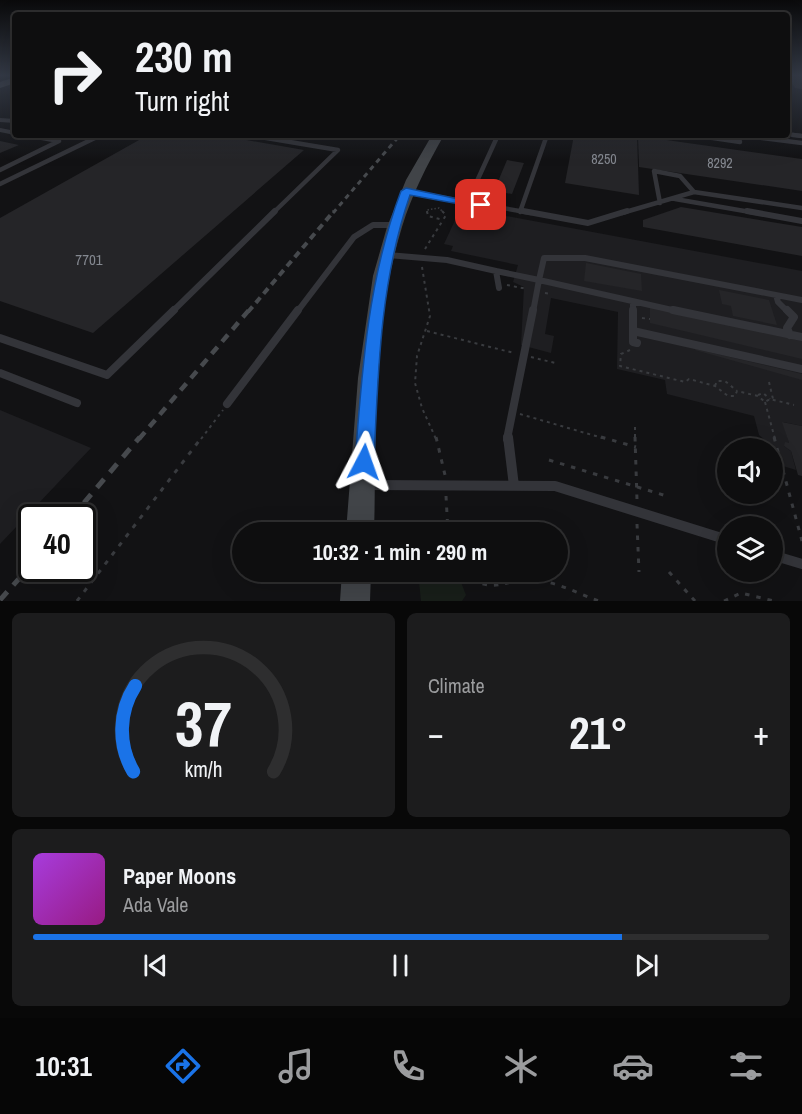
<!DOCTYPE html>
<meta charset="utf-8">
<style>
body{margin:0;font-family:"Archivo Narrow",sans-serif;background:#1c1c1d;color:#f1f3f6;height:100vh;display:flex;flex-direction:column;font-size:22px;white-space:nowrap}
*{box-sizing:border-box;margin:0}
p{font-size:20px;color:#9b9c9e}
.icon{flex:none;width:33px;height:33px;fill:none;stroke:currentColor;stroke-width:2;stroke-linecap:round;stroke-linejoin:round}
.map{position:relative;height:601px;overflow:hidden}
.sheet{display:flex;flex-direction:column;gap:12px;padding:12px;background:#080808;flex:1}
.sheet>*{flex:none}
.top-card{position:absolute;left:12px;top:12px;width:778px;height:126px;border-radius:6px;box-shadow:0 6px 24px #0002,0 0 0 2px #2e2e2f;background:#0e0e0f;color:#f1f3f6;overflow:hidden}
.buttons{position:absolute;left:717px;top:438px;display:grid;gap:12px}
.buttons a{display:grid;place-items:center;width:66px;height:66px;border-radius:50%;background:#0e0e0f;box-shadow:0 6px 24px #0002,0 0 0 2px #2e2e2f;font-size:30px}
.speed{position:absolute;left:18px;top:504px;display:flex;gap:12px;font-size:30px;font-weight:700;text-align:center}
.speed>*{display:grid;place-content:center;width:78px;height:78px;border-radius:50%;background:#0e0e0f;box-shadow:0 6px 24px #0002,0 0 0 2px #2e2e2f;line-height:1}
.speed .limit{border:3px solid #111;border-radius:9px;background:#fff;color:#111}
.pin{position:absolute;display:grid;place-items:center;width:51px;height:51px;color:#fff;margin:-26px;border-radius:12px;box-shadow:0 3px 9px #0006}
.me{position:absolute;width:66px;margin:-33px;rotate:4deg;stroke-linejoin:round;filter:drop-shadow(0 0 4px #0008)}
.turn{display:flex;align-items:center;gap:21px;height:126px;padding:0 24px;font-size:27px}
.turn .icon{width:78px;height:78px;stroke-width:2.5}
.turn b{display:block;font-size:42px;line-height:51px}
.big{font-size:45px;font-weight:800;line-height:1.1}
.sheet .tile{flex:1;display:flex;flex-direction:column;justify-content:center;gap:9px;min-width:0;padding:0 21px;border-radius:9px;background:#1c1c1d}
.sheet .dial{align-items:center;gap:0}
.dial svg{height:156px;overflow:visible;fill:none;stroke:#2e2e2f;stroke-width:7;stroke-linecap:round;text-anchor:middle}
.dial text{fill:#f1f3f6;stroke:none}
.song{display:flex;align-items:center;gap:18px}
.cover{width:72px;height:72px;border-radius:9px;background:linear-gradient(135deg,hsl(280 70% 55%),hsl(310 70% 35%))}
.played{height:6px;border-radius:3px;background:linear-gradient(90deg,#1a73e8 80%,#2e2e2f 80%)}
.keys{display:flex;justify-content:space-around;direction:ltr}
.heat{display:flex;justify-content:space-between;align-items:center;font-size:33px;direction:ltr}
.sheet .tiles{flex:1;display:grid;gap:12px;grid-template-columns:1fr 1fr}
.tile:last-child{grid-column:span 2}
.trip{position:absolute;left:232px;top:522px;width:336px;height:60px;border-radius:30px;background:#0e0e0f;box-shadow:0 6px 24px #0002,0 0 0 2px #2e2e2f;font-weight:800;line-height:60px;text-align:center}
.menu{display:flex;height:96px;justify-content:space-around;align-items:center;background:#060606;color:#9b9c9e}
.menu .icon{width:42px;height:42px}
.menu .on{color:#1a73e8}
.menu b{font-size:27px;color:#f1f3f6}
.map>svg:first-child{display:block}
</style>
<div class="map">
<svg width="802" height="601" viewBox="0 0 802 601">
<rect width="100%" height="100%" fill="#121214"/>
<path fill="#1e1e21" d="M469,209L802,271V426L783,422L789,443L784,446L791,451L796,470L773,463L772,448H763L761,443L764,444L765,440L759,435L754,416L667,394L665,380L617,369L618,312L551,298L545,334L554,336L551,353L521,345L524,287L513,282L518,265L451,251L453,246L444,244L457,216L465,217Z
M0,410L91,448L0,544Z"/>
<path fill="#181e19" d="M418,572H457L466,595L462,601H421Z"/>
<path fill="#252528" d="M788,76H802V89L795,88Z
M148,135H218L304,150L93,333L0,301V218Z
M574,135H637L639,195L565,183Z
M638,136L802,159V191L639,167Z
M0,141L19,145L0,153Z
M507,160L524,163L512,194L494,191Z
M681,207L802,227V256L643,227V220Z
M586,263L641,274L642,291L584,281Z
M719,290L769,300L777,325L733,316L731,306L722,304Z
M650,306L802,341V359L650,323Z
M696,349L802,374V380L695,350Z
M782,422L802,426V476L798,475L791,451L784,446L785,442L789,443Z"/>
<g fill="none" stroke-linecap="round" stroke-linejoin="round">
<path stroke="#393b3f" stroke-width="1.5" stroke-dasharray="1.5 2" stroke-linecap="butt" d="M427,213V210L439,208L444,213"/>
<path stroke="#393b3f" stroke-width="2" stroke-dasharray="3 4" stroke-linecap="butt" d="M427,211L428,216L443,220
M442,211L446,215L443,220
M425,249L443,220
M422,267L430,316L417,356L415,383L422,408L436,439
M507,285L527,289
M545,293L551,294
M642,318L650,319
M427,331L514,353
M630,350L621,354L620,366L685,382L689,379L715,386L728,396H735L737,391L758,396L765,402L770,399L794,405
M531,357L555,363
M769,382L773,399
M715,386L717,381H725L737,391
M758,395L763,393L770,399
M765,402L775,439
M520,414L606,439
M635,427V439
M201,439L223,410"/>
<path stroke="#393b3f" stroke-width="3" stroke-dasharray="4.5 7" stroke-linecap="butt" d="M436,437L445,475
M601,437L636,447
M635,437L637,500
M774,437L802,541
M549,460L670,497
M446,496L448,532
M637,524L639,572
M463,572C492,598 505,577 537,580C559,583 579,594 599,601
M669,572L695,601
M77,601L202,437
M724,601L741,593L774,601"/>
<path stroke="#333439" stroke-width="4" d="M0,120L15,121
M0,130L15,133
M788,134L802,136
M26,135L33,136
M248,135L255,136
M336,135H349
M688,135L698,136
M738,135L748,136
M99,136L101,135"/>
<path stroke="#333439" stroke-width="4.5" d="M248,135L338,150L273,213
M336,135H349
M688,135L713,138L712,136
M738,135L802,143
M793,135L802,136
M713,138L740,142L737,135
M0,170L59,141L26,135
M0,184L101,135
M406,191L531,213
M675,199L756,213
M467,203L498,135
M660,203L654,171L680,176L694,192
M520,212L547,135
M622,213L694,192L802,208"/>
<path stroke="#333439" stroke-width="6" d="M523,211L588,223L627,211
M747,211L802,221
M388,255L447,260L496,271L499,288
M496,271L539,280L544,258H585L802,300
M776,295L778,302L788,312
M633,302V312
M172,312L275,211
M297,312L354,237L373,225H394
M533,312L539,280L681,312"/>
<path stroke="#333439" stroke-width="8" d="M633,310V342L637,343
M673,310L802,337
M787,310L794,317L787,328L790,335
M633,331L802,369
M0,338L107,375L174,310
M0,373L77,403
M227,404L298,310
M507,439L533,310"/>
<path stroke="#333439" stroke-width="10" d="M508,437L514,486
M366,485L555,486L728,540
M772,555L802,564"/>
<path fill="#414448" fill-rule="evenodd" d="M432,135H444C427,165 412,194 402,227C372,324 377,431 374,532H346L358,378L373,276L387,227L406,180Z
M342,572H371L370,601H340Z"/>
<path fill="#4f5257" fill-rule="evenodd" d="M15,77V83L0,88V82Z"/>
<path stroke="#46494d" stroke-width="3" stroke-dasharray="5 4.5" stroke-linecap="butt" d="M333,213L400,135"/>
<path stroke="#46494d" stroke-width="4" stroke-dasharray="7 5" stroke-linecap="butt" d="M248,312L334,211"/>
<path stroke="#46494d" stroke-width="4.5" stroke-dasharray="9 7" stroke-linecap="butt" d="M139,439L249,310"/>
<path stroke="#46494d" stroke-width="5" stroke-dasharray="11 9" stroke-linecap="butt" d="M71,518L140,437
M0,600L32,564"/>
</g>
<linearGradient id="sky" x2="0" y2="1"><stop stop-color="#0a0a0b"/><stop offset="0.47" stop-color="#333945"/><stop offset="1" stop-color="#333945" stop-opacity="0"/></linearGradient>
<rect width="802" height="160" fill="url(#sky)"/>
<path fill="#1a73e8" stroke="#114b97" stroke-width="1.5" d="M406,188L487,205L481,208L410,195C380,282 378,371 374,462L371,468L364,470L358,468L355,462C362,369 368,279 401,191Z"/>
<g text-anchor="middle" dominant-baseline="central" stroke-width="6" stroke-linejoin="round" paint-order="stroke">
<g font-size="14" fill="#848890">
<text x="604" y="159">8250</text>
<text x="720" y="163">8292</text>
</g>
<g font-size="15" fill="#848890">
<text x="89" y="259">7701</text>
</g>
</g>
</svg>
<div class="buttons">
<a><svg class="icon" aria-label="sound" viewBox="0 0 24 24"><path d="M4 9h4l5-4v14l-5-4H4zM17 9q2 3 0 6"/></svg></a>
<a><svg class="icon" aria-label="layers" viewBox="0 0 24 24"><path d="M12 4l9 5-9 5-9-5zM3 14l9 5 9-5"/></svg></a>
</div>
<div class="speed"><div class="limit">40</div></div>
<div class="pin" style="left:481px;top:205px;background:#d93025"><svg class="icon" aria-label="arrive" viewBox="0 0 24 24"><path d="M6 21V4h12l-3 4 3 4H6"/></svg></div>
<svg class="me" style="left:364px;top:462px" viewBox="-20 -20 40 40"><path d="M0-17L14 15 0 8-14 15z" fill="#1a73e8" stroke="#fff" stroke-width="4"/></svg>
<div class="trip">10:32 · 1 min · 290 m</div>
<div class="top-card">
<div class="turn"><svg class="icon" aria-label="right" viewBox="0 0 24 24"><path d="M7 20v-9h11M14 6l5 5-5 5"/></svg><div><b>230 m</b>Turn right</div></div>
</div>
</div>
<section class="sheet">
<div class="tiles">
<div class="tile dial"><svg viewBox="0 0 100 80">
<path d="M14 69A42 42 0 1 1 86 69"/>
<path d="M14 69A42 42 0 0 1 15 25" stroke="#1a73e8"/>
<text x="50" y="56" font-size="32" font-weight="700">37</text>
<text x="50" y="72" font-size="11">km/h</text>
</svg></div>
<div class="tile"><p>Climate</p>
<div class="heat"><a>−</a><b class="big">21°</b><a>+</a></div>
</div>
<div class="tile">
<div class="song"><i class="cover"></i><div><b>Paper Moons</b><p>Ada Vale</p></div></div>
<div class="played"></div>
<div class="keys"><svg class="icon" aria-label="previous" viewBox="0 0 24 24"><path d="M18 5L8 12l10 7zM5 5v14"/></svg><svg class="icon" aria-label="pause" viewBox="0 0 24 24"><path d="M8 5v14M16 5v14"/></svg><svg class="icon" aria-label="next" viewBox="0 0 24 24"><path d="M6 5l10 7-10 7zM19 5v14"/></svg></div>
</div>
</div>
</section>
<nav class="menu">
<b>10:31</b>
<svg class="icon on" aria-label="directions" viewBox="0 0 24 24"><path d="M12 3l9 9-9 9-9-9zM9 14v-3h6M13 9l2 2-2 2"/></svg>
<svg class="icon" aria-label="music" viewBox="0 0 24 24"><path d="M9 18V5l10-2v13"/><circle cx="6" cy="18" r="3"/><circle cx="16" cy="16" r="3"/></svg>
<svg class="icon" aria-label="phone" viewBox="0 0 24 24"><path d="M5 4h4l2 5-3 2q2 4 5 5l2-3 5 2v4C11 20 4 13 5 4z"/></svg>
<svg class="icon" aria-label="climate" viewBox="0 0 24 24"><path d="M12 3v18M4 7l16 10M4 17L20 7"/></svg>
<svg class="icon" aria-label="car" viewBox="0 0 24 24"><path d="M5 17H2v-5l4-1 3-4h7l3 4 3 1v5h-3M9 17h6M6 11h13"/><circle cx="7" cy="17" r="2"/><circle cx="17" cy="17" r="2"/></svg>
<svg class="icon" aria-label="filters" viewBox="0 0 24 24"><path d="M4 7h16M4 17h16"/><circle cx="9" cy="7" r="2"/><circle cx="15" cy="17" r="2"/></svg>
</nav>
